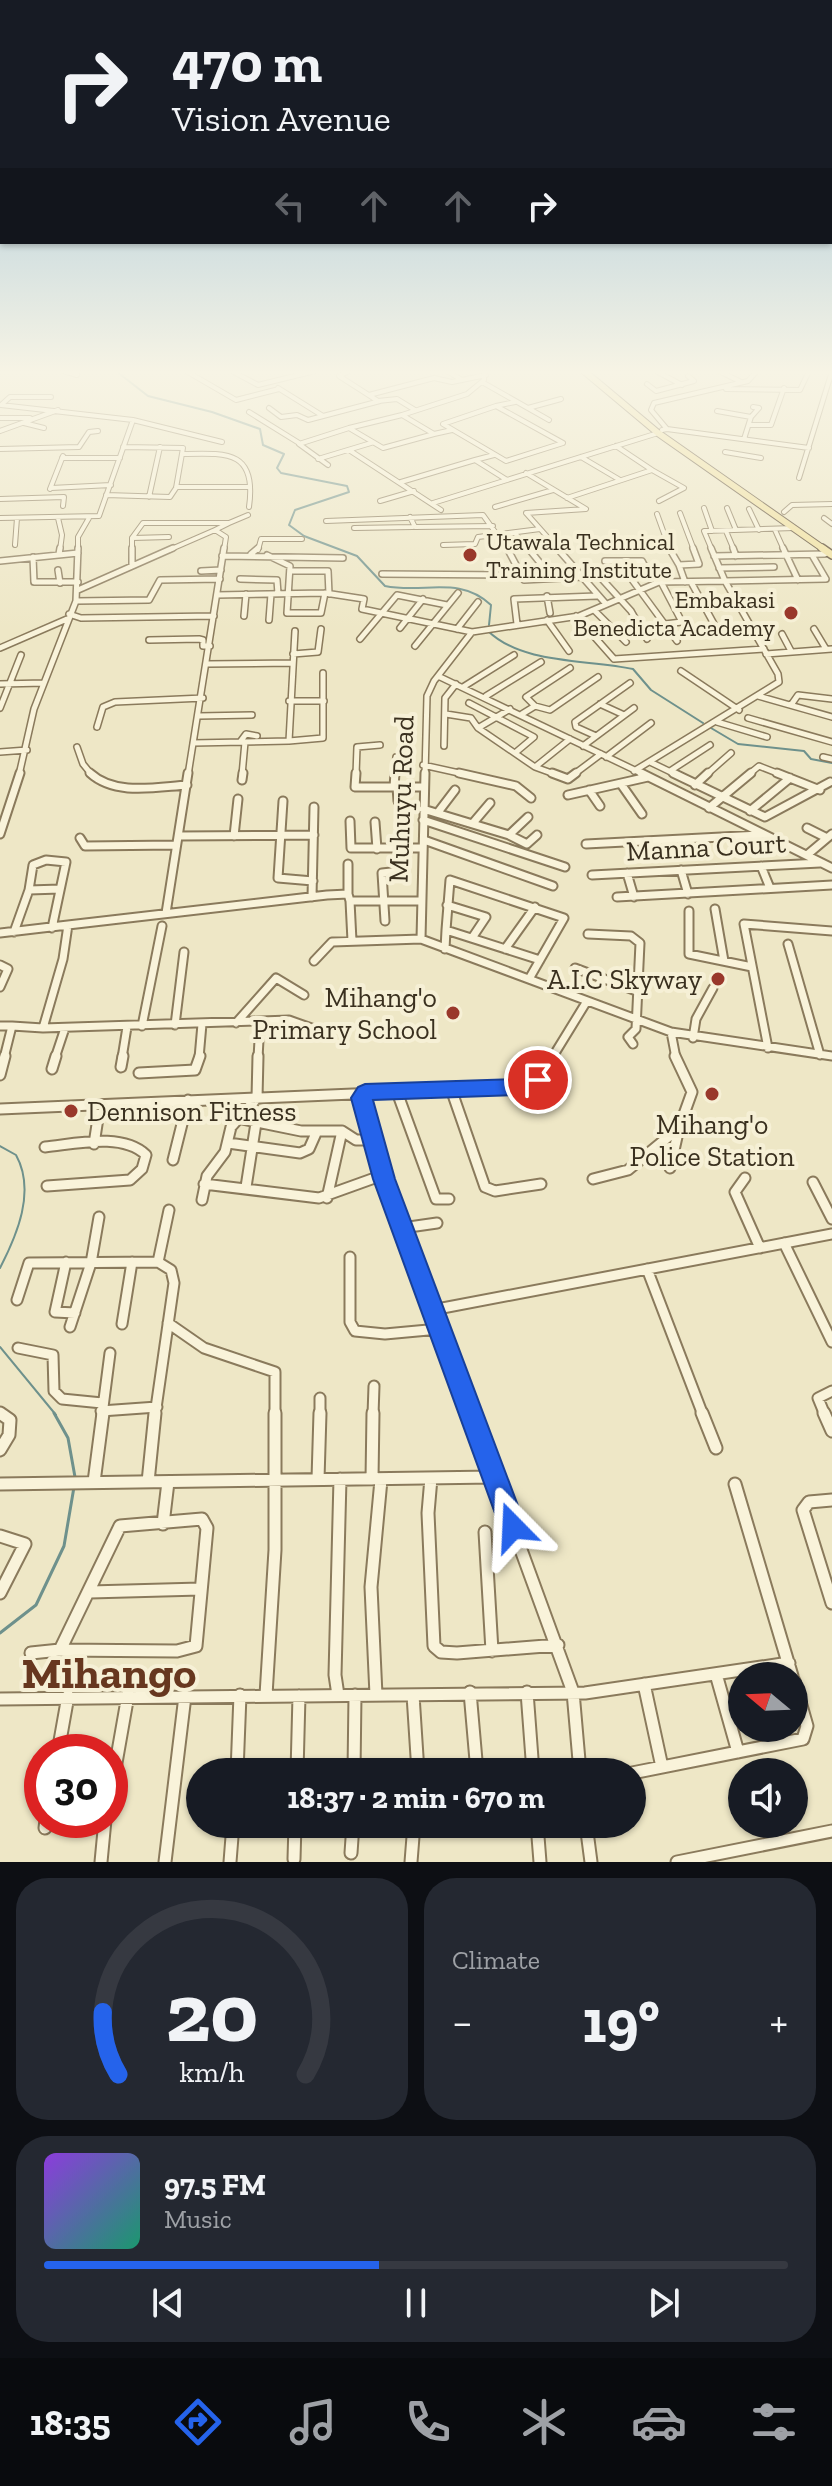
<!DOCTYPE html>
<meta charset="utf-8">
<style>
body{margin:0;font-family:"Zilla Slab",serif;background:#242831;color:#f1f3f6;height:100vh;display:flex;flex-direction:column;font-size:30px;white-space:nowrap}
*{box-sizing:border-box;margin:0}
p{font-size:26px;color:#9ea1a6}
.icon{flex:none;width:44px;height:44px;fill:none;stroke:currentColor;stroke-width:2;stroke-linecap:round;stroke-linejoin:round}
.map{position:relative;height:1862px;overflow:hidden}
.details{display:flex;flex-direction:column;gap:16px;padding:16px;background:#0d0f14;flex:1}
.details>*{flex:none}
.top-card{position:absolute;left:0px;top:0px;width:832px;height:244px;box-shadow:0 2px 6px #0004;background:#171b24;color:#f1f3f6;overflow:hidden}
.needle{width:52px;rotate:289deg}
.fabs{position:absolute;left:728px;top:1662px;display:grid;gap:16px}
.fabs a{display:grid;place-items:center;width:80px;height:80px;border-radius:50%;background:#171b24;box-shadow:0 2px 6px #0004;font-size:40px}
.speed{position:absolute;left:24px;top:1734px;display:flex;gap:16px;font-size:40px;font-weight:700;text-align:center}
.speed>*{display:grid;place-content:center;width:104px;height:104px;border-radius:50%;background:#171b24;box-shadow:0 2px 6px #0004;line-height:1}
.speed .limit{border:12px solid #d22;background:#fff;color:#111}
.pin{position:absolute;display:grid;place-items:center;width:68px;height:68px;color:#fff;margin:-34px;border:4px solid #fff;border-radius:50%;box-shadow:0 2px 8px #0007}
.me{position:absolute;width:88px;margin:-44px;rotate:339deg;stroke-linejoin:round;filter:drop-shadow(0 0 6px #0008)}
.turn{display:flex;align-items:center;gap:28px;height:168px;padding:0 40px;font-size:36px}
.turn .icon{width:104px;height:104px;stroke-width:2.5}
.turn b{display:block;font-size:56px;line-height:68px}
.lanes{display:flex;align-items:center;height:76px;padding:0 40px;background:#0003;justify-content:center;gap:40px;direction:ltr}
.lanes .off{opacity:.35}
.big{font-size:60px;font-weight:800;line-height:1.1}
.details .tile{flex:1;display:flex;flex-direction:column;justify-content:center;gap:12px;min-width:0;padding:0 28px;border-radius:32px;background:#242831}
.details .dial{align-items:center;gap:0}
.dial svg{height:208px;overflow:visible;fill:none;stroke:#363941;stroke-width:7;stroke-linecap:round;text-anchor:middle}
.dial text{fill:#f1f3f6;stroke:none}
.song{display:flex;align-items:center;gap:24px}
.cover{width:96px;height:96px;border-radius:12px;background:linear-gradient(135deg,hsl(270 70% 55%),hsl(160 70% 35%))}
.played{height:8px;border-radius:4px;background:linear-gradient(90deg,#2563eb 45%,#363941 45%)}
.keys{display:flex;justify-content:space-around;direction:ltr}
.heat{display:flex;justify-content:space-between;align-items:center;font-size:44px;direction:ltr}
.details .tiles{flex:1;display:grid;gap:16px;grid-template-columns:1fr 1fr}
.tile:last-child{grid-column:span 2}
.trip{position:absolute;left:186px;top:1758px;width:460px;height:80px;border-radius:40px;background:#171b24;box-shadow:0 2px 6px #0004;font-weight:800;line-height:80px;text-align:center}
.dock{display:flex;height:128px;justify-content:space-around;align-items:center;background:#090b0e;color:#9ea1a6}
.dock .icon{width:56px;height:56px}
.dock .active{color:#2563eb}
.dock b{font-size:36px;color:#f1f3f6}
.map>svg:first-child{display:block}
</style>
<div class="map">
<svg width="832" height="1862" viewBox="0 0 832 1862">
<rect width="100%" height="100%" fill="#eee7c6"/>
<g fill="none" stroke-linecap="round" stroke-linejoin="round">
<path stroke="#6e918c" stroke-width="2" d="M116,371L148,396L212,412L260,429L263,445L284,454L277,468L281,473L347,486L349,492L295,510L289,525L304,536L357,556L385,586C424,594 459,575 491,605L489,625
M488,631C523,665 588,659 633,669L651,690L703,723
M711,728L738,744L804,751L811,759L832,763
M0,1146L16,1155C36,1191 17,1235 0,1268
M0,1347L56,1415"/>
<path stroke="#6e918c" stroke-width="3" d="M54,1413L68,1438L75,1477
M0,1633L36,1605L64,1546L74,1487"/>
<g stroke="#8a7a5c" stroke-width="6">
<path id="minor-far4" d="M63,371L77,375
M186,371L236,400L279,389
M232,371L258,385L315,371
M349,371L339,376L378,401L397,399L415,410
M447,371L462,380
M656,371L682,385
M719,371L741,382
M482,382L549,420
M647,384L656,391L694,381L688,376
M278,388L323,416
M726,389L800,390L809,371
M369,395L434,378L452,382L486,375
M51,397H10L1,405L133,420L222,442
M496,406L563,443L506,461L443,424Z
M496,406L515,402
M269,408L281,417L297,415L308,420L380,401
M528,408L561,399
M717,411L751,417L744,439
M249,412L299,443
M402,415L349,428L383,448L434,434
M751,417L759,408L753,407
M0,418H30
M24,423L44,428
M750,425H771L784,388
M667,429L809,448
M452,430L434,434L402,415L467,394L484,380V371
M662,430L667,429L651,410L654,403L748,381L757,371
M0,431L58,410
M0,449L79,447L89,432L98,431
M349,450L441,510
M725,452L761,458
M182,454C227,453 257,450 249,507
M494,455L475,460L507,480L658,433
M581,457L620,480
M62,458H120
M318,459L371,443
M328,465L299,444L349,428
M652,470L684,488L659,501
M526,473L586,509L526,513L559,550
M799,478L832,371
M401,482L475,460
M176,487H250
M51,488L111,485
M50,489L63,456
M106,495L170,497L176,488L183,448L123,447
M149,497L160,447
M567,498L652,470L616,446
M0,499L64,497L63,506
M380,501L414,491
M433,503L507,480
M495,507L553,490
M704,508L712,531
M727,508L736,530
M749,509L759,530
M784,512L792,505L832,504
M680,513L694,550
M657,514L670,550
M410,517L415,527L493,526
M0,518L99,516L133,420
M58,518L62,535L60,550
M824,518L832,524
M326,521L483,515L508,550
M229,523L248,515
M354,528L413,527
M775,530L784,550
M726,531L734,550
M515,533L529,550
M132,538L169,537
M15,545L17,518
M443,545L475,544L478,537L540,529
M78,550V537L89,518
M132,550V538L143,523H229L215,530L226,537L224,550
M169,550L215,530
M258,550L261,539H302
M712,550L704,531L794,528"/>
</g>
<g stroke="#8a7a5c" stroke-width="8">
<path id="minor-far3" d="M132,548V565
M507,548L524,580L582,577
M528,548L541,564
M557,548L606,604
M669,548L679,565
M711,548L725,581L826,579L812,555
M733,548L736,556
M783,548L798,580
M59,554L60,548
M251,554L258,548
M267,555L290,566L287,613H321L325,593
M222,556L343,558
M714,556L825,554
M33,557L34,582H78
M0,561L78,553
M605,561H642L650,576L659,582
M622,566L677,641
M591,567L631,611L647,639
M719,568L774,567
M58,570L60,583
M201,571L221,570
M290,571H328L329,594
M382,574L521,575
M240,579L277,580L278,594
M661,582L682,622L665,624
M685,582L679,565L699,564L693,548
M691,582L714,624
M78,590L173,548
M217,595L325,593L364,599L362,609L472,632
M547,596L550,613
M76,601L149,600L160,580L220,579
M594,610L626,642
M69,614L81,618L214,616
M244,616L246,594
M576,616L614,659L764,649
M269,620L271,594
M547,620L569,651
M517,624L514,599L597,596
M400,628L423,599
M457,629L478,602
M814,629L826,649
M612,630L638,628
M782,634L791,651
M360,639L397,595L447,605
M149,640L199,639L203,640V646H210
M415,646L458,593
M0,648L67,619
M293,654L318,652L321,629
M766,654L832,649
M207,664L292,663
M681,671L739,710
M438,676L645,775
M0,684L44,683
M463,687L514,655
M486,696L541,662
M758,696L832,717
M289,701H324
M469,703L534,737L515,753
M600,704L624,715
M791,705L798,695L832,699
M535,706L526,697L570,668
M0,708L21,655
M446,714L471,718L478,728L535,767L570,739
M522,714L535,706L550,710L598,677
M199,716L252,715
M748,718L832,742
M717,722L767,737
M97,727L103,707L115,702L203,698
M478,728L510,709
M596,736L576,727L575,722L630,683
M289,741L323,738V673
M240,742L246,734L257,736
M193,743L289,741L295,631
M444,746L445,698L456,684
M583,746L634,708
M77,747L83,764L92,775
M0,752L27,750
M606,757L651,723
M823,757L832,759
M650,762L677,775
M423,765L468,775
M535,767L557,775
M670,771L710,745
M19,775L34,709L76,601L78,548
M188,775L224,548
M242,775L245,742
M356,775L357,747L380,745
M395,775L396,757
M425,775L427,696L434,681L472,632L579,616L659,582L725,581L778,674L779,682L634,771
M573,775L601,754
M706,775L731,753
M748,775L759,766L782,775"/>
</g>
<g stroke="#8a7a5c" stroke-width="11">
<path id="minor-far2" d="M90,773C115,796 156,787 187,785
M356,773L355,787H423
M425,773L421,939L671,1032L832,1056
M459,773L516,786L531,798
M552,773L568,779L576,773
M641,773L832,868
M673,773L765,817L830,782
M777,773L820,790
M242,780L243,773
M621,784L642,814
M695,785L708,773
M394,787L395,773
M397,787L398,801
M589,790L600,806
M568,795L648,777
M283,801L278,878L313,881
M709,808L751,773
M423,809L509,835L528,817
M439,811L455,790
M750,811L790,778
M423,820L565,867
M350,821L351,848H421
M375,822L377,849
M473,823L490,803
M807,828L827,838
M0,834L20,773
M509,835L527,844L537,835
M179,836L314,835
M234,836L238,799
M80,838L85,846L176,845
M424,840L553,886
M586,844L760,835
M807,855L832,834
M348,864V894
M761,866L770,888
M681,870L688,894
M627,873L634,897
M592,875L820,863
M29,890L60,889
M312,897L314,807
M617,897L832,885
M350,901L352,941
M447,905L486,917L472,938
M715,909L724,961
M689,911V954L752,967
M166,913L188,773
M385,921L382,873L400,871L402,876
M446,930L450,880L564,918L529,979
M14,932L29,890L33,865L46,860L66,862L52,928
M0,933L68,925
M588,934L631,936L640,943L636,1029L628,1037L633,1044
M788,944L820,1055
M445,949L446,930L540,960
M505,949L535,907
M314,961L332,942L421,939
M0,965L8,969L0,987
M575,968L639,992
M236,1023L276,978L304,995
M175,1025L184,952
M0,1026H12
M142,1026L162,926
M43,1028L289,1020L320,1031
M671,1032L676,1058
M693,1038L696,1019L713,988
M768,1048L744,924L832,931
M4,1058L12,1026L43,1028L63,959L68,925L327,895L348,894L350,901H420
M55,1058L65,1028
M122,1058L127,1027
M199,1058L202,1024
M258,1058L259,1040
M552,1058L587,1001"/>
</g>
<g stroke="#8a7a5c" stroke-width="13">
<path id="minor-far1" d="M121,1067L123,1056
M52,1069L56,1056
M139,1073L195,1070L200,1056
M0,1075L5,1056
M451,1089L485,1187L495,1191L541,1184
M365,1092C356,1135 451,1359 472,1415
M397,1092L436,1199H449
M0,1109L516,1087L538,1080L553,1056
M237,1118L301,1131H342L356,1140H371
M228,1143L300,1153L309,1149L317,1131
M94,1144L100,1105
M45,1147C75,1144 122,1132 146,1155L142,1169L130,1180L47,1186
M173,1160L188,1100
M670,1168L679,1128
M745,1178L735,1192L760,1248
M593,1179L628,1170L679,1128L692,1092L675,1056
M813,1182L832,1219
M204,1184L319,1198L383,1175
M246,1187L256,1123
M327,1198L342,1131
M202,1200L207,1176L225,1152L231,1127L257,1098L258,1056
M402,1228L437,1223
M784,1243L832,1342
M350,1257V1322L355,1331L385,1334L439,1329
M66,1262L55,1312L75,1313
M158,1262L169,1210
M647,1269L703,1415
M17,1300L29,1263L158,1262L171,1270L174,1283L155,1415
M432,1310L832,1234
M168,1323L204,1348L275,1372V1415
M122,1324L132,1262
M70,1327L91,1263L99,1217
M18,1348L53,1355L54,1391L62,1399L102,1403
M101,1411L157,1407
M102,1415L110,1353
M320,1415V1398
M373,1415L374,1386
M825,1415L818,1398L832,1391"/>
</g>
<g stroke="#8a7a5c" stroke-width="15">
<path id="minor" d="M0,1413L10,1420L9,1435L0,1450
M471,1413L573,1692L580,1772
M702,1413L716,1448
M824,1413L832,1431
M431,1478L428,1513L434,1646L441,1652L457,1653L558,1645
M318,1479L320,1413
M372,1479L373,1413
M94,1482L103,1413
M148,1482L155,1413
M0,1484L493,1477
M735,1484L792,1676
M832,1500L809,1502L803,1510L832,1603
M202,1519L207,1528L196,1646L177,1651L60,1650L120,1526Z
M163,1524L168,1482
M485,1532L492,1651
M0,1536L25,1544L0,1593
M90,1592L200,1589
M31,1653L60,1650
M716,1674L738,1752
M644,1684L662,1767
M470,1692L477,1772
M527,1692L533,1772
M266,1695L275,1550V1413
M338,1695L335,1675L340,1479
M376,1695L371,1587L381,1480
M413,1695L418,1772
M0,1699L585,1693L789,1663
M58,1752L68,1696
M237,1772L240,1695
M297,1772L299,1696
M354,1772L355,1695
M632,1773L803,1739L807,1726L794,1681
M110,1797L128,1695
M537,1824L540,1862
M586,1824L591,1862
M45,1828L46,1820
M351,1853L353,1824
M294,1859L295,1824
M101,1862L105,1820
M165,1862L185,1696
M230,1862L233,1824
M411,1862L414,1824
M677,1862L832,1831"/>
</g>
<g stroke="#584730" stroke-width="8">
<path id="major-far1" d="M584,371L658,433L825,550"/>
</g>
<g stroke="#584730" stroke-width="10">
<path id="major" d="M822,548L832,555"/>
</g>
<use href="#minor-far4" stroke="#f9f3da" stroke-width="4"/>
<use href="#minor-far3" stroke="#f9f3da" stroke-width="5"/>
<use href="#minor-far2" stroke="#f9f3da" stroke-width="7"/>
<use href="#minor-far1" stroke="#f9f3da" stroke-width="9"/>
<use href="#minor" stroke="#f9f3da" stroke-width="11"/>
<use href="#major-far1" stroke="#f1e19f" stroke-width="6"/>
<use href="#major" stroke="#f1e19f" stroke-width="7"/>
</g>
<linearGradient id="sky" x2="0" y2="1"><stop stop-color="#8ebad7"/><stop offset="0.59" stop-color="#f7f4e5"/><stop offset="1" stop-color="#f7f4e5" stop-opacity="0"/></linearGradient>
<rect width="832" height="631" fill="url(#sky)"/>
<path fill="#2563eb" stroke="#184099" stroke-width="2" d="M538,1072L545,1074L548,1080L545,1085L516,1095L373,1100L395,1179L526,1527L523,1537L513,1541L503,1537L500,1527L373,1179L351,1098L358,1087L365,1084L516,1079Z"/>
<g fill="#99382b" stroke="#f6f0d6" stroke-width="3">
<circle cx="470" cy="555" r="8"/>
<circle cx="791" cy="613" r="8"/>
<circle cx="718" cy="979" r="8"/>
<circle cx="453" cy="1013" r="8"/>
<circle cx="712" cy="1094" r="8"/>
<circle cx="71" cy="1111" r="8"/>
</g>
<g text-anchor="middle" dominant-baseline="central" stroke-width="8" stroke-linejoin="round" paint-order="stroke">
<g font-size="24" fill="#3a301f" stroke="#f6f0d6" text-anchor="start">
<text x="486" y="541">Utawala Technical<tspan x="486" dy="28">Training Institute</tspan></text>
<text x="775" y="599" text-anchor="end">Embakasi<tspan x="775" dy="28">Benedicta Academy</tspan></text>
</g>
<g font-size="28" fill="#3a301f" stroke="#f6f0d6">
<text transform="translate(401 799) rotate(-88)">Muhuyu Road</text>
<text transform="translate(706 847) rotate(-3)">Manna Court</text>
</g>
<g font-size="28" fill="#3a301f" stroke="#f6f0d6" text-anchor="end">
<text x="702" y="979">A.I.C Skyway</text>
<text x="437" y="997">Mihang'o<tspan x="437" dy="32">Primary School</tspan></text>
<text x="87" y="1111" text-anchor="start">Dennison Fitness</text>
<text x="712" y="1124" text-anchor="middle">Mihang'o<tspan x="712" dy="32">Police Station</tspan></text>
</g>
<g font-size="44" font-weight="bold" fill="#67371f" stroke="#f6f0d6">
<text x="109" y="1672">Mihango</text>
</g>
</g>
</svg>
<div class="fabs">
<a><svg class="needle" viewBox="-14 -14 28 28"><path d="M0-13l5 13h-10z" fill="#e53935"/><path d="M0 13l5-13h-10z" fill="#9ea1a6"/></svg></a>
<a><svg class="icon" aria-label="sound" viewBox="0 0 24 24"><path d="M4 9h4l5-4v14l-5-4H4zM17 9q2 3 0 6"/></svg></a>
</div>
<div class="speed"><div class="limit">30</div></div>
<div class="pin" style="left:538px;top:1080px;background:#d93025"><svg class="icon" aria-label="arrive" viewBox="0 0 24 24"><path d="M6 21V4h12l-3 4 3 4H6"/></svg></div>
<svg class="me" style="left:513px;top:1527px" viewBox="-20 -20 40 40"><path d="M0-17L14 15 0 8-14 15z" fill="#2563eb" stroke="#fff" stroke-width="4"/></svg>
<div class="trip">18:37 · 2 min · 670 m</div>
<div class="top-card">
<div class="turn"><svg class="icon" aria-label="right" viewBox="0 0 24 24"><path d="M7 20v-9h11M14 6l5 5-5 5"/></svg><div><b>470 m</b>Vision Avenue</div></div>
<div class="lanes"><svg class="icon off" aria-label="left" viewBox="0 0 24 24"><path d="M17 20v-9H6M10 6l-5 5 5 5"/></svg><svg class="icon off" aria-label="ahead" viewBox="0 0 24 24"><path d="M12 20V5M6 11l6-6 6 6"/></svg><svg class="icon off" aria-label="ahead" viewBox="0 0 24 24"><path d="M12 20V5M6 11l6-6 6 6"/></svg><svg class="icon" aria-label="right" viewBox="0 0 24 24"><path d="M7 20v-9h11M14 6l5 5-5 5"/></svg></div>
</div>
</div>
<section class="details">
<div class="tiles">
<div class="tile dial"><svg viewBox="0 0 100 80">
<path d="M14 69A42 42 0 1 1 86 69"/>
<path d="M14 69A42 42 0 0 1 8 45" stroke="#2563eb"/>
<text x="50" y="56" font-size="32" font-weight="700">20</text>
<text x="50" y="72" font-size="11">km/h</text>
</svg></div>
<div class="tile"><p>Climate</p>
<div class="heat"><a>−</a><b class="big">19°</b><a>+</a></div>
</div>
<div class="tile">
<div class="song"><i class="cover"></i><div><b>97.5 FM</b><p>Music</p></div></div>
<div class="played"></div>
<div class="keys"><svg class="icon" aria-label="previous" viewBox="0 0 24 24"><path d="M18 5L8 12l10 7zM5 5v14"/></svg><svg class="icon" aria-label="pause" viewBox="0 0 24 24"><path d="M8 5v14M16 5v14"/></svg><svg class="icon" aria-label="next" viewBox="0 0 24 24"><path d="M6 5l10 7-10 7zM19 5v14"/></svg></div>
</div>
</div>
</section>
<nav class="dock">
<b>18:35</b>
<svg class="icon active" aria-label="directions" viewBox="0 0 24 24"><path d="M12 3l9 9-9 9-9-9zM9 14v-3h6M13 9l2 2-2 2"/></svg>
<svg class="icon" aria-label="music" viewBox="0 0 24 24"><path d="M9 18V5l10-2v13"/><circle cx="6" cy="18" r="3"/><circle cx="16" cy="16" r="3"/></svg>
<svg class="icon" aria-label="phone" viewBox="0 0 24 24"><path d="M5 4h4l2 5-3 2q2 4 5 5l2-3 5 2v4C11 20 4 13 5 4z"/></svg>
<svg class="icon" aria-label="climate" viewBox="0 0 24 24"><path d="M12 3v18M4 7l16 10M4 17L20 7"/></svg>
<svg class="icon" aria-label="car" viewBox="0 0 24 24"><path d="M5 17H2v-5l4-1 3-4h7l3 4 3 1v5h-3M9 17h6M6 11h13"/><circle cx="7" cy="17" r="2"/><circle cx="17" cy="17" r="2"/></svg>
<svg class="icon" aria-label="filters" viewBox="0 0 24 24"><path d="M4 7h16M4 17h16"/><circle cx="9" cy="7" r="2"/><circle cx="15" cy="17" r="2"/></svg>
</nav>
